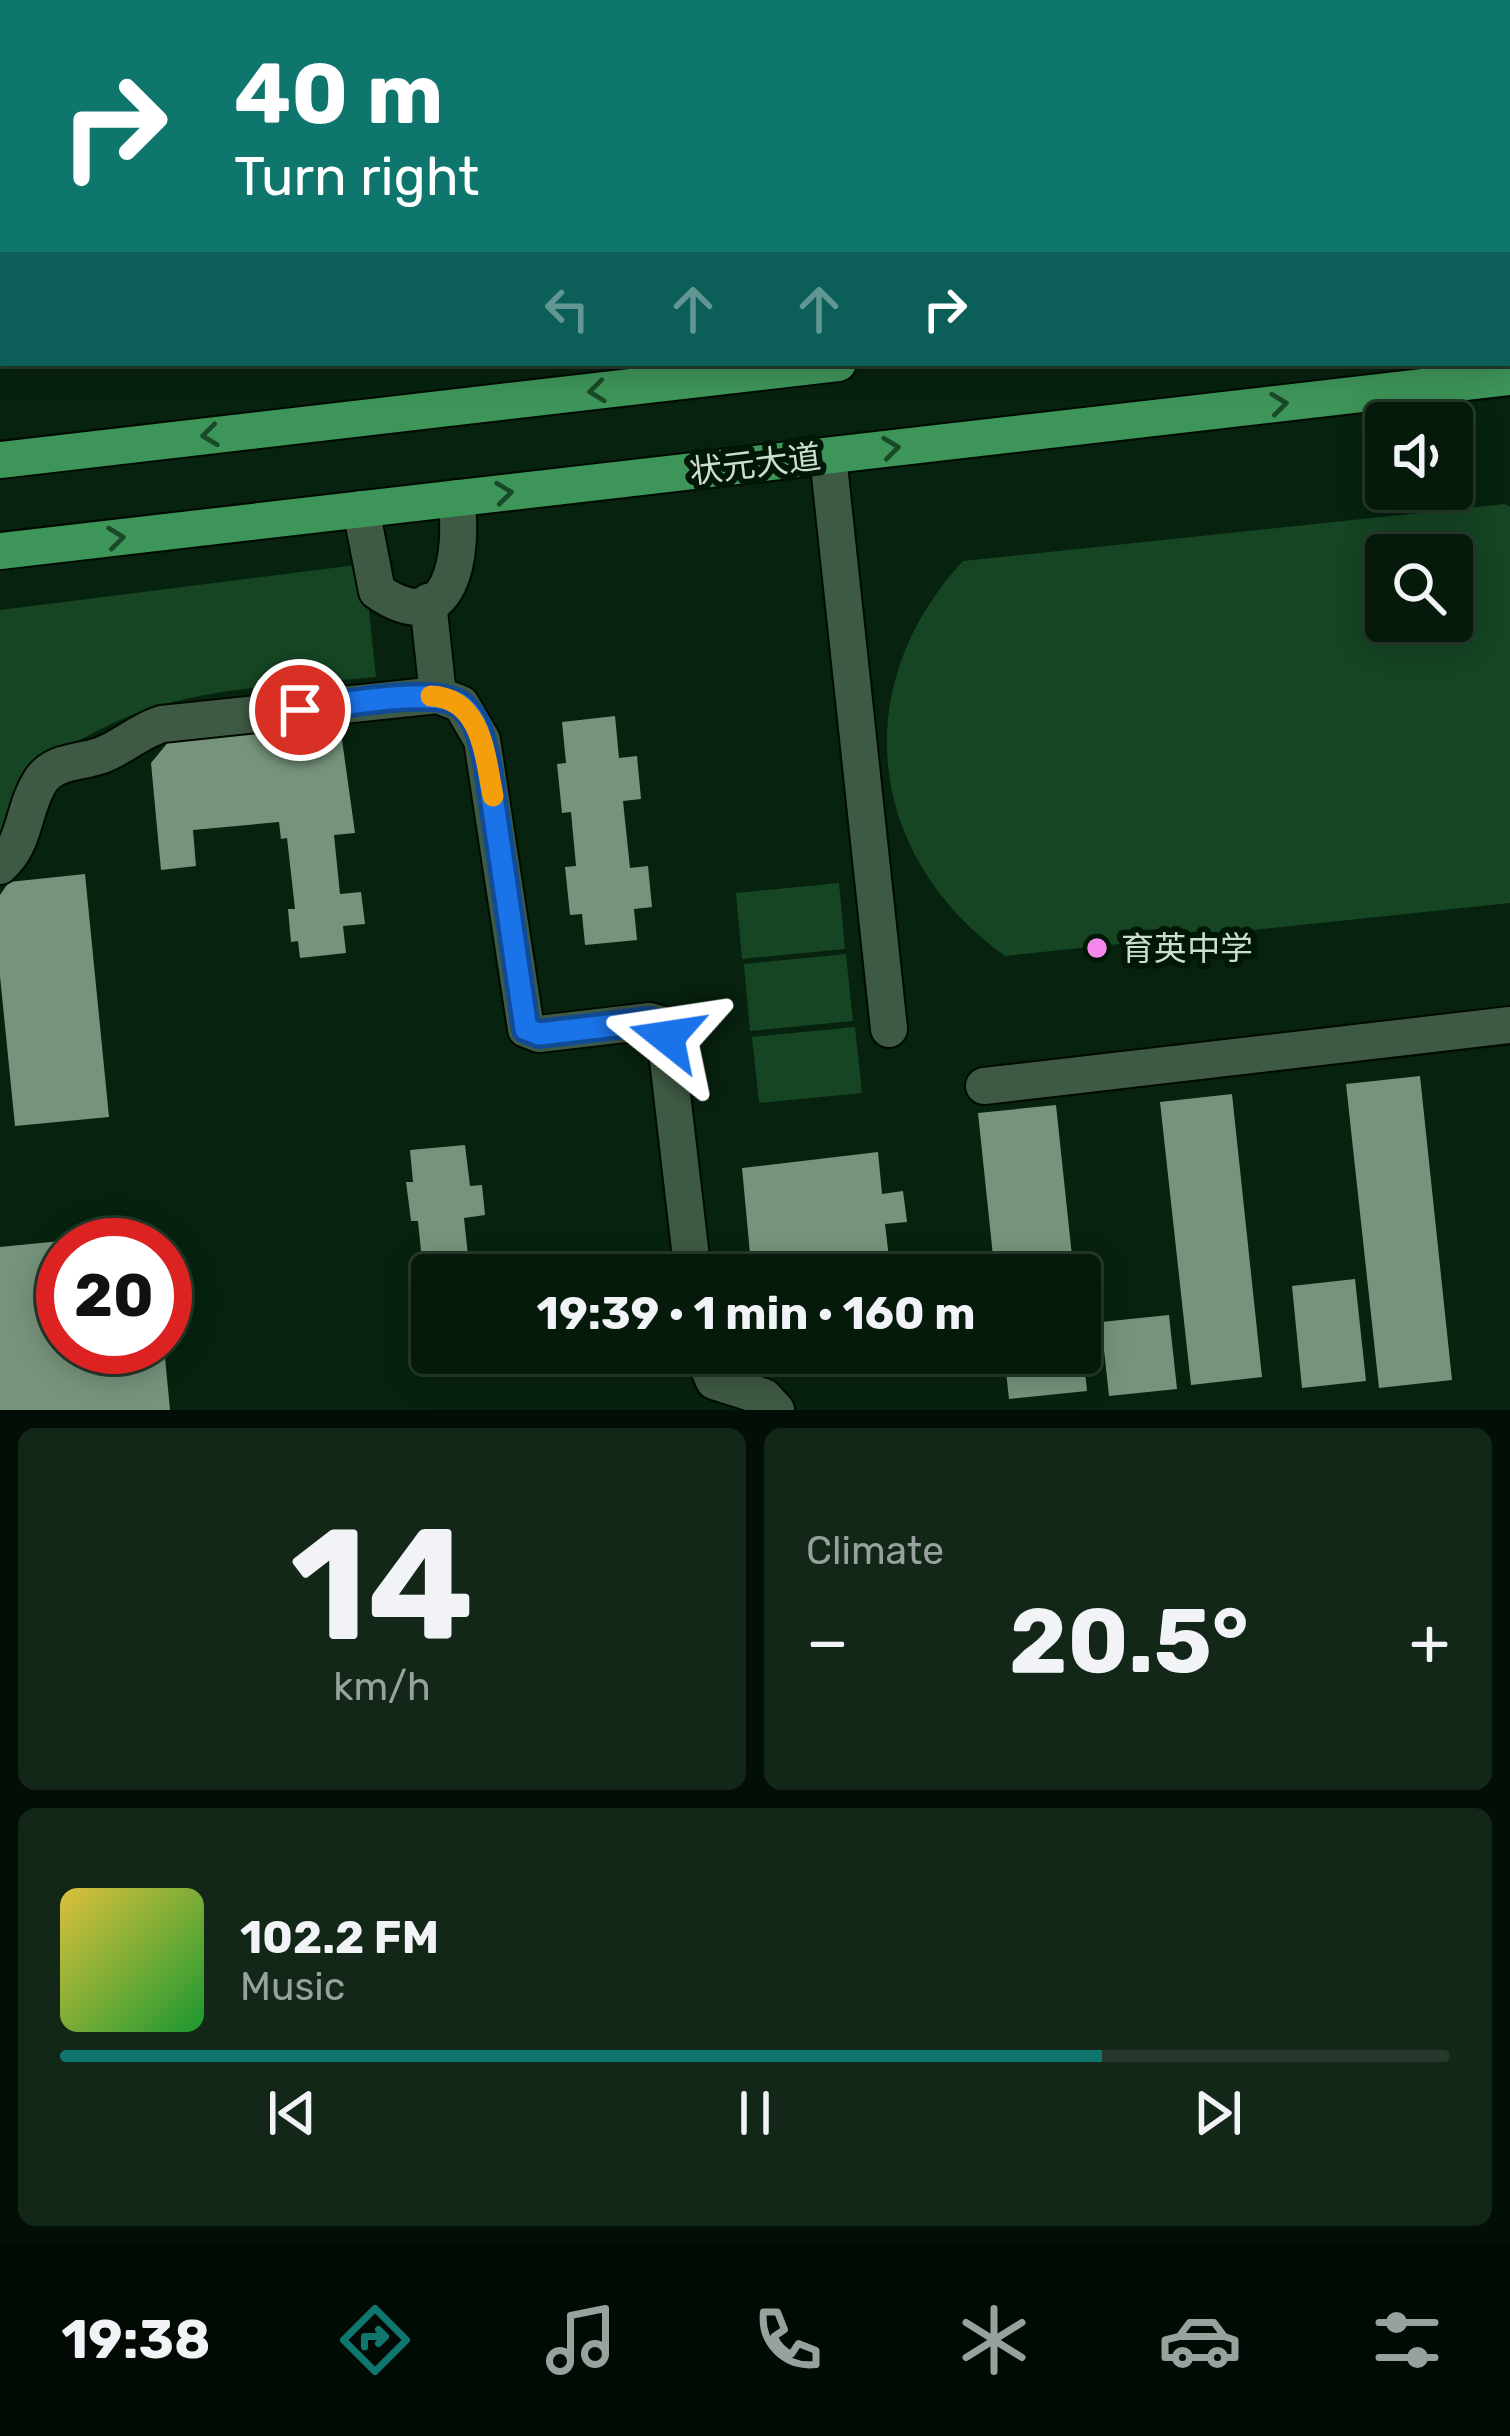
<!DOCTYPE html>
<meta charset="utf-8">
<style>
body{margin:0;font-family:Rubik,"Noto Sans SC",sans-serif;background:#132719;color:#f1f3f6;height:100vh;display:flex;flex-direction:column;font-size:45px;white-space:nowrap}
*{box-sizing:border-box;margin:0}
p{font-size:39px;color:#97a19d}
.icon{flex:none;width:66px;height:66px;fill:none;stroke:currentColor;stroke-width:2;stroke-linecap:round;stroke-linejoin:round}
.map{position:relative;height:1410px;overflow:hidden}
.drawer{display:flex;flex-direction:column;gap:18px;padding:18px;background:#030e06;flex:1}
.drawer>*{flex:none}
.guide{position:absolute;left:0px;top:0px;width:1512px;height:366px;box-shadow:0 6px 30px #0003,0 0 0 3px #26382c;background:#0f766e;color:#fff;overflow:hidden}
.buttons{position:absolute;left:1365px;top:402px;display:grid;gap:24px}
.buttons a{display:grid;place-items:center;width:108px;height:108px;border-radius:12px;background:#051a0b;box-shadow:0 6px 30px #0003,0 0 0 3px #26382c;font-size:60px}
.speed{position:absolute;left:36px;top:1218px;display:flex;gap:24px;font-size:60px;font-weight:700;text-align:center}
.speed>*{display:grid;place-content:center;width:156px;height:156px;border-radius:50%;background:#051a0b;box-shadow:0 6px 30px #0003,0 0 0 3px #26382c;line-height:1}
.speed .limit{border:18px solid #d22;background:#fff;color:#111}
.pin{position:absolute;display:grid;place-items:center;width:102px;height:102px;color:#fff;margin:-51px;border:6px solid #fff;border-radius:50%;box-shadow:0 3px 12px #0007}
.me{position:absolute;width:132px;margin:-66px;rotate:285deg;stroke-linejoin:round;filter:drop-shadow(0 0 9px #0008)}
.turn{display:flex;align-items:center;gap:42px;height:252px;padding:0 36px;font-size:54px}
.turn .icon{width:156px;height:156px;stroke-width:2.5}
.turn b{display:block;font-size:84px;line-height:102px}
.lanes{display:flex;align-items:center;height:114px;padding:0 36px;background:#0003;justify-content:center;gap:60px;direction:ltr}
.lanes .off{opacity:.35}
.big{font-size:90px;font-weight:700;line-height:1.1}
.drawer .card{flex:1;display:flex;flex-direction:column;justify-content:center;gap:18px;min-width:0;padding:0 42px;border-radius:18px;background:#132719}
.drawer .dial{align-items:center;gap:0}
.dial b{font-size:156px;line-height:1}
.song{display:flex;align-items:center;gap:36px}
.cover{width:144px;height:144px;border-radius:18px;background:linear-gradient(135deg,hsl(50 70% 55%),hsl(130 70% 35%))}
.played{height:12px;border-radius:6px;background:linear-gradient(90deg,#0f766e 75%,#26382c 75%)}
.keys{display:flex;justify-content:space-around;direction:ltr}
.heat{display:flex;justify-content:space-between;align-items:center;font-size:66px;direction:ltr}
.drawer .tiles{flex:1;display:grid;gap:18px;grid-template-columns:1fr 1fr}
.card:last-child{grid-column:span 2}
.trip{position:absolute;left:411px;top:1254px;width:690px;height:120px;border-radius:12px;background:#051a0b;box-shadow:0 6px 30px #0003,0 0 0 3px #26382c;font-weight:700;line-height:120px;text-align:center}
.dock{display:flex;height:192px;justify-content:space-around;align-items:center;background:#020a04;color:#97a19d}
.dock .icon{width:84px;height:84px}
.dock .selected{color:#0f766e}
.dock b{font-size:54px;color:#f1f3f6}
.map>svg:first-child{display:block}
</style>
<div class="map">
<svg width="1510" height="1410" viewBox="0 0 1510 1410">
<rect width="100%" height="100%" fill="#07220f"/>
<path fill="#154523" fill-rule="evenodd" d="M1505,504L1510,507V903L1005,956C867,857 846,687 963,561ZM1386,555H1452V621H1386Z
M364,564L376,677C274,687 177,685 86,737C66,748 45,748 29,766C10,787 13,819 0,844V610Z
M839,883L845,949L742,959L736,893Z
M846,954L853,1021L750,1031L744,964Z
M855,1027L862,1093L759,1103L752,1037Z"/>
<path fill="#76947c" d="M615,716L619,758L637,756L641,799L623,801L630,868L648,866L652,907L634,909L637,940L585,945L582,914L570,915L565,867L576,866L571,812L562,813L557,764L566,763L562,722Z
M339,718L355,833L334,835L340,894L361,892L365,924L343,926L346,953L300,958L298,941L291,942L288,909H295L287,838L281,839L279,822L193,830L196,866L161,870L151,763L174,735Z
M85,874L109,1117L15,1126L0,976V895L9,882Z
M1420,1076L1452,1380L1379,1388L1346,1084Z
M1232,1094L1262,1377L1191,1385L1160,1102Z
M1056,1105L1074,1275H995L978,1113Z
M465,1145L470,1186L482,1185L485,1215L464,1218L470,1275H432L429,1333L428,1324H421L418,1292L425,1291L418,1221H411L406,1182H413L410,1150Z
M878,1152L882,1194L903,1191L907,1222L885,1224L891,1275H844L843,1270L752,1275L742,1168Z
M153,1232L154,1245H63V1347H164L170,1410H0V1247Z
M1355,1279L1366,1381L1302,1388L1292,1286Z
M1169,1315L1177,1389L1109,1396L1101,1322Z
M1004,1353H1083L1087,1391L1009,1399Z"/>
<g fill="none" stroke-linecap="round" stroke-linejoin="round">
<g stroke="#000b00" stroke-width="40">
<path id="minor" d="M828,456L889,1029
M361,509L377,591C453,644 464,551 456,498
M438,695L461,704L482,740L526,1029L539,1034L650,1021L664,1025L693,1275
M0,866C27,842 22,809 41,780C55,760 81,763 102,755C123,747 139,731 162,724L438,695L428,602
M984,1086L1510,1025
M702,1353L714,1381L764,1397L776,1410"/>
</g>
<g stroke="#000b00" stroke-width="40">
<path id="major" d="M1509,286H1510
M0,460L838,363
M0,551L1510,377"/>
</g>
<use href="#minor" stroke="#3f5a44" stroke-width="36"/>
<use href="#major" stroke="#3e9559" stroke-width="36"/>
</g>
<defs><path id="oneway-chevron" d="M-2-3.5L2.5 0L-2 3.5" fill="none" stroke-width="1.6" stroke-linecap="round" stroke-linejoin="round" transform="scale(3)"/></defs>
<g stroke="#194a28">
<use href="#oneway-chevron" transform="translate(597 391) rotate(173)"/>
<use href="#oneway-chevron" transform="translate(1279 404) rotate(-7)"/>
<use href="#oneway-chevron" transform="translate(210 435) rotate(173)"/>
<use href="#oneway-chevron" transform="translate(891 448) rotate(-7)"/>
<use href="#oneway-chevron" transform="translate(504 493) rotate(-7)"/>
<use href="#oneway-chevron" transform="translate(116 538) rotate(-7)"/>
</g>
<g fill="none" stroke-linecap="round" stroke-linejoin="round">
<g stroke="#114b97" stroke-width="30">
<path id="route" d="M300,710C334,706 438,685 462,706C480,721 483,747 488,768L526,1029L539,1034L650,1021L664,1025L667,1037"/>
</g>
<use href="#route" stroke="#1a73e8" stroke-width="21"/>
<path stroke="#f59e0b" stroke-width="21" d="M431,696C482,698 485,756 493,796"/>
</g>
<circle fill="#f688ed" stroke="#011807" stroke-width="4.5" cx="1097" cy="948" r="12"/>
<g text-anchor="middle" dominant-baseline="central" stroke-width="12" stroke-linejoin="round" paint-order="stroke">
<g font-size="33" fill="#cdddd0" stroke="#011807">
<text transform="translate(755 464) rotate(-7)">状元大道</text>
</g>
<g font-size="33" fill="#cdddd0" stroke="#011807" text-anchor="start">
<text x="1121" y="948">育英中学</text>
</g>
</g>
</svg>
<div class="buttons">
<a><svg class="icon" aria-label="sound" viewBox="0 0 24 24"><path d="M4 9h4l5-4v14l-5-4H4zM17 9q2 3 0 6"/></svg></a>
<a><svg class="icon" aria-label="search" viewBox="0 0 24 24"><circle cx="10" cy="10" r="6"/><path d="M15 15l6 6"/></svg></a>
</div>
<div class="speed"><div class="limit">20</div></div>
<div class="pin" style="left:300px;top:710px;background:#d93025"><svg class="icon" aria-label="arrive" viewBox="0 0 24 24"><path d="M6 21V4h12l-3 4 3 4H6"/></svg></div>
<svg class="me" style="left:667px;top:1037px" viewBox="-20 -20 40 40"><path d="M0-17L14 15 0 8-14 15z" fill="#1a73e8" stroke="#fff" stroke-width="4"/></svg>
<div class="trip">19:39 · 1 min · 160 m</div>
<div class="guide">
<div class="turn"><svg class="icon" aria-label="right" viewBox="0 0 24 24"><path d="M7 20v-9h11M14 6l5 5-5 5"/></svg><div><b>40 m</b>Turn right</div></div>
<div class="lanes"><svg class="icon off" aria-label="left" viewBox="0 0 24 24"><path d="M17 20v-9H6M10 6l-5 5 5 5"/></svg><svg class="icon off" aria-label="ahead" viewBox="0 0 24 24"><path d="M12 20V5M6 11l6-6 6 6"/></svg><svg class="icon off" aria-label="ahead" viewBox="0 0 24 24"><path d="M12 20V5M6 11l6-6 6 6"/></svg><svg class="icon" aria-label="right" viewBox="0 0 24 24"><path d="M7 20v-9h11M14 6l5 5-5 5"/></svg></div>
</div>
</div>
<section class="drawer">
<div class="tiles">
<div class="card dial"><b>14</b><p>km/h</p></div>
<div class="card"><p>Climate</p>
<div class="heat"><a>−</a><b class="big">20.5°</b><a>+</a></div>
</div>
<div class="card">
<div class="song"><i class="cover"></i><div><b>102.2 FM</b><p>Music</p></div></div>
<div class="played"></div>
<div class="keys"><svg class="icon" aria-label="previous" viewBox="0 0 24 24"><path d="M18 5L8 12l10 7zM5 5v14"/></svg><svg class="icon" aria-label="pause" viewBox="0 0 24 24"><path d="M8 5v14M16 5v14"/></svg><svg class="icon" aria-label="next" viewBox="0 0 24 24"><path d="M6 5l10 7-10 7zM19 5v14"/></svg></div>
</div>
</div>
</section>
<nav class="dock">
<b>19:38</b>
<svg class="icon selected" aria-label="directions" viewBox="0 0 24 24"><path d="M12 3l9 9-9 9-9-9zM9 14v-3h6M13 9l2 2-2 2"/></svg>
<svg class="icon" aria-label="music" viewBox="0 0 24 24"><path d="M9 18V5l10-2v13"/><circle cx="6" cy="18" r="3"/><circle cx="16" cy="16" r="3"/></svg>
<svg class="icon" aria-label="phone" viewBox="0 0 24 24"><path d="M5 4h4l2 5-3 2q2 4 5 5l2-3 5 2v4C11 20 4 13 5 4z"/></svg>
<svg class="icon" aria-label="climate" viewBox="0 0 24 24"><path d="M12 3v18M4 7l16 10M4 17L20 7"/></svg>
<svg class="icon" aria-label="car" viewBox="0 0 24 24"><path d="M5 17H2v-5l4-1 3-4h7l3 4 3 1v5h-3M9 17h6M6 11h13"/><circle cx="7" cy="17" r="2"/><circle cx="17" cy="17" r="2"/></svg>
<svg class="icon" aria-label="filters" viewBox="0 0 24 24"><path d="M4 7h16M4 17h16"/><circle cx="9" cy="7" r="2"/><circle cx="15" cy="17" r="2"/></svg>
</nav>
